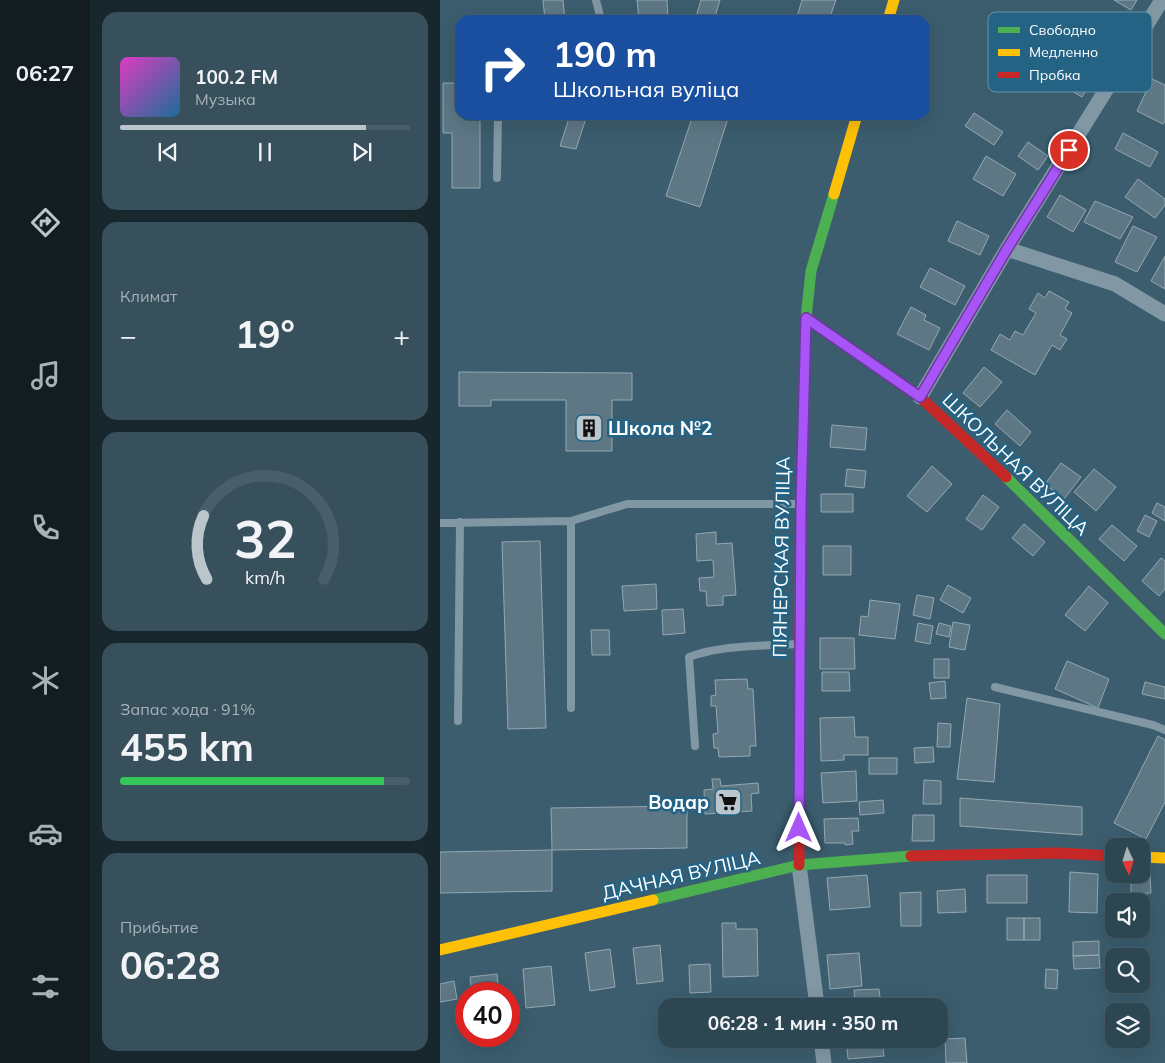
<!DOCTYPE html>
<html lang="ru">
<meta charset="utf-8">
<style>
body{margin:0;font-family:Mulish,sans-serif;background:#38505c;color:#f1f3f6;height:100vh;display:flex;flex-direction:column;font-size:19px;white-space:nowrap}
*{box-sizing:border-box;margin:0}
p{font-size:16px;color:#a6b1b8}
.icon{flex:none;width:28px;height:28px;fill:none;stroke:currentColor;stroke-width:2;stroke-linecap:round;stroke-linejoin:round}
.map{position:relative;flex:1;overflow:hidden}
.details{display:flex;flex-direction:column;gap:12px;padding:12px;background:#18262d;width:350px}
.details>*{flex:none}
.top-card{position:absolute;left:15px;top:15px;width:475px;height:105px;border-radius:15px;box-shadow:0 5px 20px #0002,0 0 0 1px #485e69;background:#1a4fa0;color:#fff;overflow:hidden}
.needle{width:32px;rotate:176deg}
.controls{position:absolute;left:665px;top:838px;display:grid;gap:10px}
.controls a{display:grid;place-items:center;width:45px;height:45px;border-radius:10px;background:#2c4652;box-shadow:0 5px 20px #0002,0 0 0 1px #485e69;font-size:25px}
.speed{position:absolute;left:15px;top:982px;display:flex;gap:10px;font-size:25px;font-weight:700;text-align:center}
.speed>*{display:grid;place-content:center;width:65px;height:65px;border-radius:50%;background:#2c4652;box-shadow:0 5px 20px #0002,0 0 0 1px #485e69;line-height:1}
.speed .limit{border:8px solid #d22;background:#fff;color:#111}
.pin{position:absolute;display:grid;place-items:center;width:42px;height:42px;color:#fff;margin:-21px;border:2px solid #fff;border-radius:50%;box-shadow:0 1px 5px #0007}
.me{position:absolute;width:55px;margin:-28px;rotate:0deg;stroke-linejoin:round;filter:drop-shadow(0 0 4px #0008)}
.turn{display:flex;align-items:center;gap:18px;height:105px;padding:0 15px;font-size:22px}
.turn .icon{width:65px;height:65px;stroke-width:2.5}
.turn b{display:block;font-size:35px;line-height:42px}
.big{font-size:38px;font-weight:700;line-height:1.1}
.details .widget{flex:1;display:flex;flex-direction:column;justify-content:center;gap:8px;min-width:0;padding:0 18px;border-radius:15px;background:#38505c}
.details .dial{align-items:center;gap:0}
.dial svg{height:130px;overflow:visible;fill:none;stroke:#485e69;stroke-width:7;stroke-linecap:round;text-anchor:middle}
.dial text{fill:#f1f3f6;stroke:none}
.song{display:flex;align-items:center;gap:15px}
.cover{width:60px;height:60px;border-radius:8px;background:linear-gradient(135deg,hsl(310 70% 55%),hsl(200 70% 35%))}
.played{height:5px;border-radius:2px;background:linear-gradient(90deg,#bac6cc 85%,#485e69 85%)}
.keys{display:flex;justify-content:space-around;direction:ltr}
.heat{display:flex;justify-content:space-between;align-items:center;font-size:28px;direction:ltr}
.charge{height:8px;border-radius:4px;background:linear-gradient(90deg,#34c759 91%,#485e69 0)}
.trip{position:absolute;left:218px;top:998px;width:290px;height:50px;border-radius:15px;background:#2c4652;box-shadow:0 5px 20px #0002,0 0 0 1px #485e69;font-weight:700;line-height:50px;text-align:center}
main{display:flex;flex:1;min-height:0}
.dock{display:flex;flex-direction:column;width:90px;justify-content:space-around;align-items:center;background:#121c21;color:#a6b1b8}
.dock .icon{width:35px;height:35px}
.dock .on{color:#bac6cc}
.dock b{font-size:22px;color:#f1f3f6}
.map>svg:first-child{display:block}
</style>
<main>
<nav class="dock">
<b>06:27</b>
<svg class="icon on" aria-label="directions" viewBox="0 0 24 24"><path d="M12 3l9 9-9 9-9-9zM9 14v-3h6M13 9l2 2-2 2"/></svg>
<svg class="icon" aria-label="music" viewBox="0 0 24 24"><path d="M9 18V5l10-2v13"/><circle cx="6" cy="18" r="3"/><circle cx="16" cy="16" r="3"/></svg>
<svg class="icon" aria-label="phone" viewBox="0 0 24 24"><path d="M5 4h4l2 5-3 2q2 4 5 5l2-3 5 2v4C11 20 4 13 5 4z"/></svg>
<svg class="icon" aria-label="climate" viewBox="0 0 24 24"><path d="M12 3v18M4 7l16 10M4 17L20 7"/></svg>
<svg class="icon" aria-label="car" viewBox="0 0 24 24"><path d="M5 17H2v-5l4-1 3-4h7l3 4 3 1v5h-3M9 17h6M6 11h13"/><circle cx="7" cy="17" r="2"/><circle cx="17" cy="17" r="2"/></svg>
<svg class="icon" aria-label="filters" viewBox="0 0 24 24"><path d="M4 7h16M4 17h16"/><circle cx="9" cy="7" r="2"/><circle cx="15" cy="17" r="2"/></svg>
</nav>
<section class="details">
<div class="widget">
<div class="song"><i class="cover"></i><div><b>100.2 FM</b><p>Музыка</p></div></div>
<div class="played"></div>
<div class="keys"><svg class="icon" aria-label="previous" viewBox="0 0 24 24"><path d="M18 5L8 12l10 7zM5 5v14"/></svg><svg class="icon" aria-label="pause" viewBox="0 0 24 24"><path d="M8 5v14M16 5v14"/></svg><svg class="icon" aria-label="next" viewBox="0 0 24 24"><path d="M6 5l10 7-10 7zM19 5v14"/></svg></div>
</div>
<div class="widget"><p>Климат</p>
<div class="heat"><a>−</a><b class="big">19°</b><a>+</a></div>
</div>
<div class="widget dial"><svg viewBox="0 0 100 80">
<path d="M14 69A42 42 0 1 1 86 69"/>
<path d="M14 69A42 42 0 0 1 12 30" stroke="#bac6cc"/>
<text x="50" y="56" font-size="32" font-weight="700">32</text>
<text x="50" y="72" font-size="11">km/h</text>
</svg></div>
<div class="widget"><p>Запас хода · 91%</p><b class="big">455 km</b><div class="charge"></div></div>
<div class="widget"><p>Прибытие</p><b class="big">06:28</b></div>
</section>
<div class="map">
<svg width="725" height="1063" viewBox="0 0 725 1063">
<rect width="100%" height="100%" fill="#3b5d6e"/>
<path fill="#5d7785" stroke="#95a8b2" d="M103,0H123L125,20H105Z
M197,0H227L228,20H199Z
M261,0H280L274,20H255Z
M362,0H396L389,20H356Z
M674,0H697L691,10Z
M608,39L629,51L635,41L656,53L648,67L657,72L642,97L613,80L618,71L596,59Z
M712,79L725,85V121L723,124L697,111Z
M3,83H20V115H40V188H12V133H3Z
M534,113L563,132L554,145L525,126Z
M130,115H147L136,149L120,146Z
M253,115H289L260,207L226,196Z
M683,133L718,152L710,167L675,149Z
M588,142L608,156L598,170L578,156Z
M546,156L576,174L563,196L533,179Z
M698,179L725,199V205L715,218L685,197Z
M620,195L646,210L633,232L607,217Z
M655,201L693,217L680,239L644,222Z
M517,221L549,236L540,255L508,241Z
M693,226L717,237L697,272L675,262Z
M725,256V289L711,281Z
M490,268L525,286L515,305L480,287Z
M609,291L629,302L625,309L632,313L620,335L627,339L620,350L612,345L595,375L551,350L560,334L570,340L575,331L583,335L596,313L589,309L598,293L605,298Z
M471,307L486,315L484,320L500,328L489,350L457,334Z
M544,367L562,382L540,407L523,393Z
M19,372L192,373V400H172V451H126V400H51V406H19Z
M567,410L591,432L580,446L555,424Z
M392,425L427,428L425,450L390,447Z
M621,463L641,477L624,499L605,484Z
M492,466L512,484L487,512L467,496Z
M407,469L426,471L424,488L405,486Z
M654,469L676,487L656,511L634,492Z
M381,494H413V512H381Z
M543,495L559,507L542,530L526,519Z
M717,503L725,507V521L712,513Z
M705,515L717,521L709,537L697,531Z
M584,524L605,542L593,556L572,538Z
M672,525L697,546L684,561L659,539Z
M276,532V544L292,543L296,595L283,596V605L267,606L266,591H260L259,578L274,577L273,560L257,561L256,534Z
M100,541L106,728L68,729L62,542Z
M383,546H411V575H383Z
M721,558L725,561V589L719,596L702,581Z
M216,584L217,609L184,611L182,586Z
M508,585L531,598L523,613L500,600Z
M649,586L668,603L645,631L625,615Z
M477,595L494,598L490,619L473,615Z
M430,600L460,604L455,639L419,635L421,616L428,617Z
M243,609L245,633L223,635L222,610Z
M513,622L530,625L525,650L509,647Z
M478,623L493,626L490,644L475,641Z
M499,623L511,626L509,637L496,634Z
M151,630H169L170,655H152Z
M380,638H414L415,669H380Z
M494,659H509V678H494Z
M627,661L669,679L658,708L615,689Z
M382,672H409L410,691H382Z
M307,679L308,689H313L316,746H310V756L279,757L278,748H274L273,734L278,733L276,706H271V696L276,695L275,680Z
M505,681L506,698L491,699L489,683Z
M705,682L725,687V699L702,694Z
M527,698L560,704L554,782L517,779Z
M414,717L415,737H428V755H404V760L381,761L380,718Z
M498,723L511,724L510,747H497Z
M718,736L725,740V802L706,839L674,823Z
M493,747L494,762L475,763L474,748Z
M429,758H457V774H429Z
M416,771L417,801L383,803L381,773Z
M272,779H280L281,786L318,783L319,793L311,794L312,811L265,814L264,790L273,789Z
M484,780L501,781V804H483Z
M520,798L642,807V835L520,826Z
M443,800L444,813L420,815L419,802Z
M247,806V848L112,850L111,808Z
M473,815H494V841H472Z
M418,818L419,831H412L413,844L405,845V843H385L384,819Z
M112,850V891L0,893V852Z
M630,872L658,874L657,913L629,912Z
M691,874H710L711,893L691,894Z
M427,875L430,907L390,910L387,878Z
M547,875H587V903H547Z
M525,889L526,912L498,913L497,891Z
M481,892V926H461L460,893Z
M567,918H584V940H567Z
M584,918H600V940H584Z
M282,923H296V929H317L318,976L283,977Z
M659,941V955L633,956V942Z
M220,945L223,981L197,984L193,948Z
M170,949L175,987L150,991L145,953Z
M419,953L422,986L390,989L387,955Z
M659,955L660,968L634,969L633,956Z
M270,964L271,992L250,993L249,965Z
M111,966L115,1005L86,1008L83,969Z
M606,969L618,970L617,989L605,988Z
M57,974L59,994H32L30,977Z
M14,981L17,999L0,1002V984Z
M439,989L441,1006H415L414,990Z
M525,1038L527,1063H506L505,1039Z
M406,1039H442L444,1056L408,1059Z"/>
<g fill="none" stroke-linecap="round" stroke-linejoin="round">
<path stroke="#8198a4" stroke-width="8" d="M156,0L161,20
M57,178L58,115
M0,523L131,521L187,504H359
M555,687L713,725L725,730
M131,708V521
M18,721L20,522
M255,746L249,657C281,645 323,646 358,644"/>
<path stroke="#8198a4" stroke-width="15" d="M567,249L675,284L725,314
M480,397L567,249L722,0
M359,865L377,1006
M381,1039L384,1063"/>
<path stroke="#4caf50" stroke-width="11" d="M566,477L725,634
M360,616L361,504L366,318L371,271L394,194
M213,900L359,865L471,856"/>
<path stroke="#ffc107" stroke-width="11" d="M448,20L454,0
M394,194L417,115
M701,857L725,858
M0,950L213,900"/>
<path stroke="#c62828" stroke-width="11" d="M366,318L480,397L566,477
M471,856L618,853L674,856
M359,865L360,616"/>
</g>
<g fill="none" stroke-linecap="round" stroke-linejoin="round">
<g stroke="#6d37a1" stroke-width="12">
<path id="route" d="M359,828L361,504L366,318L480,397L567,249L629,150"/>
</g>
<use href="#route" stroke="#a855f7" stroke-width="9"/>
</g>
<defs>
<g id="building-square" transform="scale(1.4375)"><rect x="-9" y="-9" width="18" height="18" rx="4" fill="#bac6cc" stroke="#256384"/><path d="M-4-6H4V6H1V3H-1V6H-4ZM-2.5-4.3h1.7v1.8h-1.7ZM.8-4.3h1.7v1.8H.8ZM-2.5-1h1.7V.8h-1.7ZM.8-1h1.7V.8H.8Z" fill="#111"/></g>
<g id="supermarket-square" transform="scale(1.4375)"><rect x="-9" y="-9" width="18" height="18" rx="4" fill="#bac6cc" stroke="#256384"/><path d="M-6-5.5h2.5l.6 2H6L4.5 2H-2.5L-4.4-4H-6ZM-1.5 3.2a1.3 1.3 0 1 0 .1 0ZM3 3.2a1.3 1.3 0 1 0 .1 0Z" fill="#111"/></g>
</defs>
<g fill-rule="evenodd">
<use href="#building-square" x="149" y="428"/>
<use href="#supermarket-square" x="288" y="802"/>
</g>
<g text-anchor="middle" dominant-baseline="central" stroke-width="5" stroke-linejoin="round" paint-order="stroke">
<g font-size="19" font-weight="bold" fill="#fff" stroke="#256384" text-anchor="start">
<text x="168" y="428">Школа №2</text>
<text x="269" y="802" text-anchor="end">Водар</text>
</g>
<g font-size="19" fill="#fff" stroke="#256384">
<text transform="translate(576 464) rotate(44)">ШКОЛЬНАЯ ВУЛІЦА</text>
<text transform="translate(341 557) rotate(-89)">ПІЯНЕРСКАЯ ВУЛІЦА</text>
<text transform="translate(241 875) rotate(-13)">ДАЧНАЯ ВУЛІЦА</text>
</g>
</g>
<rect x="548" y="12" width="164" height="80" rx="8" fill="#256384" stroke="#6692a9" stroke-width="1"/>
<rect x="558" y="27" width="22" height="6" fill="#4caf50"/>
<rect x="558" y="49" width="22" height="7" fill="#ffc107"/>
<rect x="558" y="72" width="22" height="6" fill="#c62828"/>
<g font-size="14" fill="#fff">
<text x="589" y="35">Свободно</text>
<text x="589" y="57">Медленно</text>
<text x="589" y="80">Пробка</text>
</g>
</svg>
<div class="controls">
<a><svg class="needle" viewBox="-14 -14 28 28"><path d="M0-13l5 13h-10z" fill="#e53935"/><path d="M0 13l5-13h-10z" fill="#a6b1b8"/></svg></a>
<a><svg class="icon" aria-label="sound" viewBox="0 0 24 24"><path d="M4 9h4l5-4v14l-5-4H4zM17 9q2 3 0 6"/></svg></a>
<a><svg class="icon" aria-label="search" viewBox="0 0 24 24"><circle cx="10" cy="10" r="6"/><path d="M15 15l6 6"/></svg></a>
<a><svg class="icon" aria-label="layers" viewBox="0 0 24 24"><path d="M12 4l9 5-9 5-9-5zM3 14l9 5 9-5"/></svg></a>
</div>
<div class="speed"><div class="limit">40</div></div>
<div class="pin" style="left:629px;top:150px;background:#d93025"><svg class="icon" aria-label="arrive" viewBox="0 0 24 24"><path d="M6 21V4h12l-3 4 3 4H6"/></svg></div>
<svg class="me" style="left:359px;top:828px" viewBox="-20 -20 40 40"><path d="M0-17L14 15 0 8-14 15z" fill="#a855f7" stroke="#fff" stroke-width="4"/></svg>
<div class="trip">06:28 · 1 мин · 350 m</div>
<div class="top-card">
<div class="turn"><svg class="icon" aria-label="right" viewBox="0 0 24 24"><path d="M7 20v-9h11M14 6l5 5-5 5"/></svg><div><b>190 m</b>Школьная вуліца</div></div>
</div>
</div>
</main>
